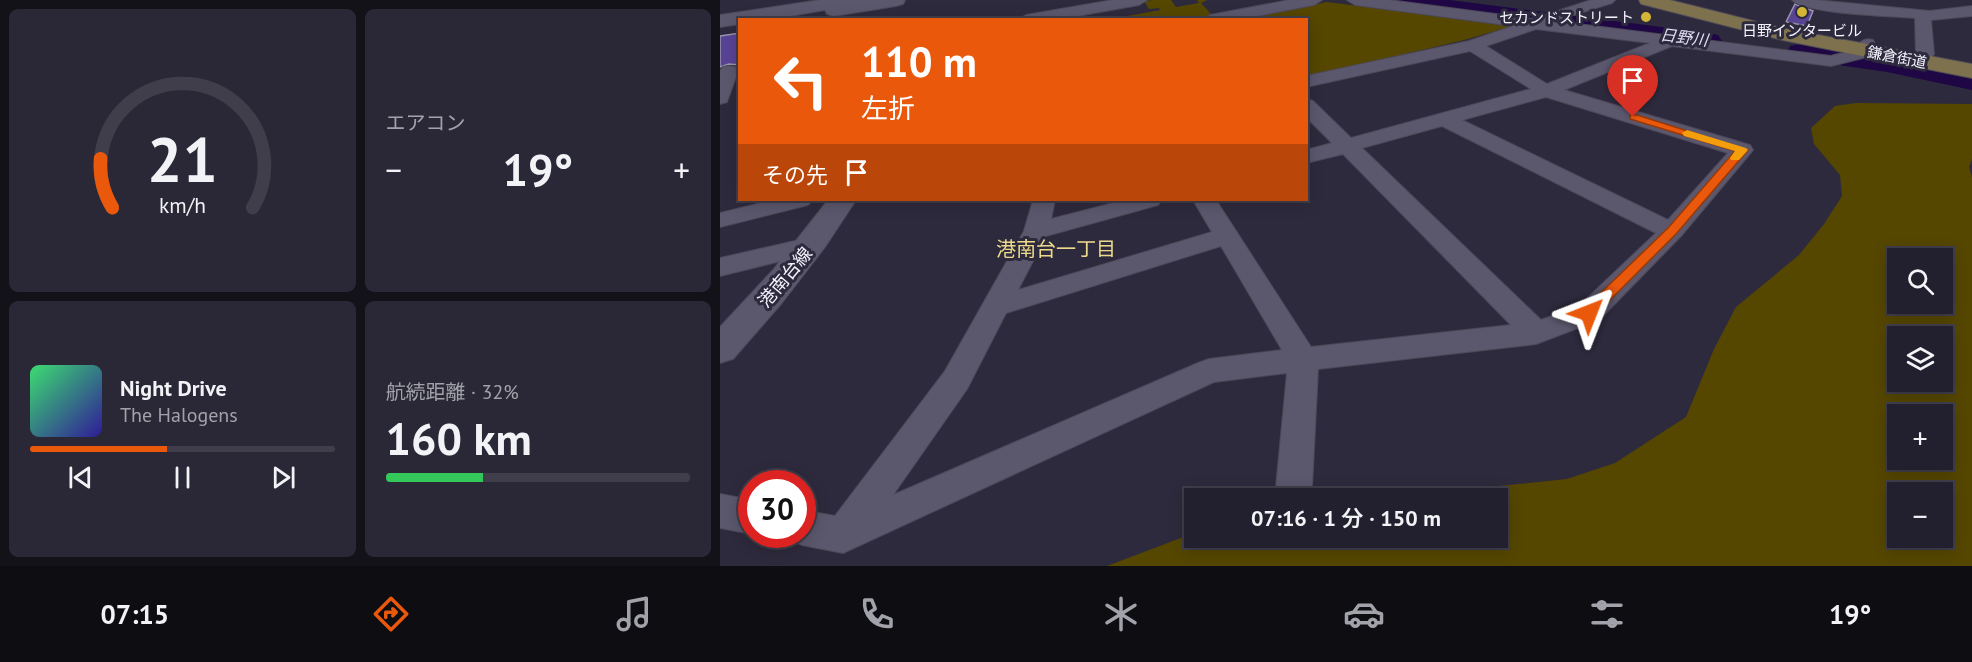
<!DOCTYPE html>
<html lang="ja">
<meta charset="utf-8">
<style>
body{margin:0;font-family:"PT Sans","Noto Sans JP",sans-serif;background:#2a2836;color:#f1f3f6;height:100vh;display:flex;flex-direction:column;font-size:22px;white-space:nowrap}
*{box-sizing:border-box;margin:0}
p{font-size:20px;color:#a2a3aa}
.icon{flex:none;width:33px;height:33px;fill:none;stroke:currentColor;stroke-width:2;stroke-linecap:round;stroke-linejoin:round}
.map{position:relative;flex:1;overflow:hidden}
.sheet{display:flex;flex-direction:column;gap:9px;padding:9px;background:#131219;width:720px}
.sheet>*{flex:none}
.banner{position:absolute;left:18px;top:18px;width:570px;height:183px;border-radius:0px;box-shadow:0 3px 15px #0003,0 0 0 2px #3f3e4a;background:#ea580c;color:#fff;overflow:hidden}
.buttons{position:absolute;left:1167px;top:248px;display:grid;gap:12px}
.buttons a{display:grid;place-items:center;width:66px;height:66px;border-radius:0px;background:#22202e;box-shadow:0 3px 15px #0003,0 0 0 2px #3f3e4a;font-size:30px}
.speed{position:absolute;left:18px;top:470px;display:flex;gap:12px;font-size:30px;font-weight:700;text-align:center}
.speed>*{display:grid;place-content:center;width:78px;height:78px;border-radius:50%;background:#22202e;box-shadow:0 3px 15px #0003,0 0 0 2px #3f3e4a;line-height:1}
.speed .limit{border:9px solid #d22;background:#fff;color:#111}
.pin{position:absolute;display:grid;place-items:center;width:51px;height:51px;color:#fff;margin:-62px -26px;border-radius:50% 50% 50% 0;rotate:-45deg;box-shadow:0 0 6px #0007}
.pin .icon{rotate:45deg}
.me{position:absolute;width:66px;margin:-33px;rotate:45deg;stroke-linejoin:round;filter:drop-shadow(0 0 4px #0008)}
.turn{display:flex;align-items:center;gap:21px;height:126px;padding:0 24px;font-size:27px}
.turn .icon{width:78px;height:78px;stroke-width:2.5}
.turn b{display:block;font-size:42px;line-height:51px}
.then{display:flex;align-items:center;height:57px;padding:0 24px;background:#0003;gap:12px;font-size:22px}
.big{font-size:45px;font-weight:600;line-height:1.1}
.sheet .widget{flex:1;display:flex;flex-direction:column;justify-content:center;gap:9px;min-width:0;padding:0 21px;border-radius:9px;background:#2a2836}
.sheet .dial{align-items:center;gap:0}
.dial svg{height:156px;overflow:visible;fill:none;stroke:#3f3e4a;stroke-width:7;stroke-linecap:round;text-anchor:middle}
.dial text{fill:#f1f3f6;stroke:none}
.song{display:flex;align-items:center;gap:18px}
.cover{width:72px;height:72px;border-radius:9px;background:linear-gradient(135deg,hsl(140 70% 55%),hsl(250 70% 35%))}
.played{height:6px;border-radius:3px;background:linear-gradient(90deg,#ea580c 45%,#3f3e4a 45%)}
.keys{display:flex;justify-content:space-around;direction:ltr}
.heat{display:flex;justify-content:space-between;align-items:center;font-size:33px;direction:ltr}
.charge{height:9px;border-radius:4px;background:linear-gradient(90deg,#34c759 32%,#3f3e4a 0)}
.sheet .tiles{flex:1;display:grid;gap:9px;grid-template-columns:repeat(2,1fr)}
.trip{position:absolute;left:464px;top:488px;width:324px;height:60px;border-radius:0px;background:#22202e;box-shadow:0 3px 15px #0003,0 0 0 2px #3f3e4a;font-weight:600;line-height:60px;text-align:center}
.tabs{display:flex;height:96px;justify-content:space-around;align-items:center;background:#0e0d12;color:#a2a3aa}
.tabs .icon{width:42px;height:42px}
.tabs .selected{color:#ea580c}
.tabs b{font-size:27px;color:#f1f3f6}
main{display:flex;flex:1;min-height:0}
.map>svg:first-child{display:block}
</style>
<main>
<section class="sheet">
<div class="tiles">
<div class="widget dial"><svg viewBox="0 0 100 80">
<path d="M14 69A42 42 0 1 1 86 69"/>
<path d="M14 69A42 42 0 0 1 8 44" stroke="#ea580c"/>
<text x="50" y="56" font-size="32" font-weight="700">21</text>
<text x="50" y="72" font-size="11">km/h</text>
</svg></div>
<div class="widget"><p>エアコン</p>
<div class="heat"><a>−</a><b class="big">19°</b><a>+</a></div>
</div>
<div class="widget">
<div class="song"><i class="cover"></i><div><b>Night Drive</b><p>The Halogens</p></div></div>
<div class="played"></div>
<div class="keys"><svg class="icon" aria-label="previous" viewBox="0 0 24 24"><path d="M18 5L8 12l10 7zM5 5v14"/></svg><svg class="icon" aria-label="pause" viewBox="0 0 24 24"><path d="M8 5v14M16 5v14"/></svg><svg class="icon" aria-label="next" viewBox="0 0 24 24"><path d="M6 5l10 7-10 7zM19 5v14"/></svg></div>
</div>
<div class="widget"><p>航続距離 · 32%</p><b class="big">160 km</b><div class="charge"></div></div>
</div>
</section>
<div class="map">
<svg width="1252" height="566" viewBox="0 0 1252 566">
<rect width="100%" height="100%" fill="#2e2a3d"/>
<path fill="#554700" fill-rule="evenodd" d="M433,0H451L456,7L479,3L477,0H487L481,3L493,16L478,20H404L402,17L440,10L439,8L429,9L424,1Z
M607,2L787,25L789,27L744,40L587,77L586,20H515Z
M1136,103L1252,104V159L1249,167L1252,177V566H387L474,533V537H777V498H598L621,491L679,486L750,489L847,479L895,463L966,417L994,349L1016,307L1079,255L1104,224L1122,196L1120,175L1094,144L1091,128L1115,106ZM1178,258H1222V303H1178ZM1178,336H1222V381H1178ZM1178,414H1222V459H1178ZM1178,492H1222V537H1178Z"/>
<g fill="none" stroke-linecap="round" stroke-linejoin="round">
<path fill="#1e0744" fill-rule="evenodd" d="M663,0H730L989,33L998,35L1002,41L998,47L989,49L675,7L667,5Z
M1080,44L1167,56L1252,72V90L1167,72L1070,58L1067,52L1070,46Z"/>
</g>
<path fill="#594395" stroke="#9895ac" stroke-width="1.5" d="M1075,4L1093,11L1087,26L1066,22Z
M20,33V65L9,64L0,67V36Z"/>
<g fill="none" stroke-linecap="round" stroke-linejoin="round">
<g stroke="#4c4858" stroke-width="2">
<path id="minor" d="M393,0H427L419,5L335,20H298L306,15Z
M570,0H602L594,5L517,20H482L490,15Z
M627,0H669L813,19L871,0H895L892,3L834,21L1111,56C1117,54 1126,53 1131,50C1140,45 1141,37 1153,40L1155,44L1143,58L1111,66L952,46L844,90L1030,145L1033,150L961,236L879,320L816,344L598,369L592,487L587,498H561L556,487L567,373L494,382L123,553L82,545L69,539L66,534H82V510L115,516L225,371L304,231L313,200H335L331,219L405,200H442L438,205L326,236L298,290L492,232L473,200H496L591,347L791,325L623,154L586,163V150L612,143L586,117V99L593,101L631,138L811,89L750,51L586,87V76L749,41L793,26L635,5ZM816,29L930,43L827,84L766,46ZM826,97L1008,153L948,220L742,120ZM722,126L936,233L859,306L821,320L642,148ZM501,246L562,350L489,359L478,363L173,495L247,389L286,313Z
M1072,0H1096L1210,11L1252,6V16L1211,20L1214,54L1211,58H1199L1196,54L1195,18C1173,16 1085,14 1072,0Z
M9,66L15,67L18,71L7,102L0,104V71L3,67Z
M53,200H92L88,205L0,227V213Z
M92,237L101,239L105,245L101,251L0,276V258Z
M0,494L32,500V534L0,528Z"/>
</g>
<g stroke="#4c4858" stroke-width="2">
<path id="tertiary" d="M100,0H185L183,4L176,6L114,16L107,14L105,10L47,20H20V24L0,27V15Z
M108,200H136L105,247L61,304L13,359L0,363V327L53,270Z"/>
</g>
<g stroke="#4c4858" stroke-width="2">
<path id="primary" d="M919,0H950L1062,28L1252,64V78L1062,40L921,4Z"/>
</g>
<use href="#minor" fill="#5b576d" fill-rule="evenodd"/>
<use href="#tertiary" fill="#5b576d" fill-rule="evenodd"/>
<use href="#primary" fill="#7e724e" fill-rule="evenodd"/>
</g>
<path fill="#ea580c" stroke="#983908" stroke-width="1.5" d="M910,115H917L1028,150L956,234L874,316H864L862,313L864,309L948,228L1015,151L910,119Z"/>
<path fill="#f59e0b" d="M967,130L1026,148L1028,150L1019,160H1011L1010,158L1015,151L964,136L962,133Z"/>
<g fill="#d3b635" stroke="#2e2a3d" stroke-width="2">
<circle cx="1082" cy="12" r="6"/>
<circle cx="926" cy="17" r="6"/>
</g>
<g text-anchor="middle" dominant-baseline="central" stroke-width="6" stroke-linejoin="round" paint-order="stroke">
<g font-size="15" fill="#f5f4fe" stroke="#2e2a3d" text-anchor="end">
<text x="914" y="17">セカンドストリート</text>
<text x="1082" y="30" text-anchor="middle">日野インタービル</text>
</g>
<g font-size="15" fill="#f5f4fe" stroke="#2e2a3d">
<text transform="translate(1177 57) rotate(11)">鎌倉街道</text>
</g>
<g font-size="16" font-style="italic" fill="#e2dff6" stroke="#2e2a3d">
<text transform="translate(964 37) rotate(7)">日野川</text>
</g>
<g font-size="18" fill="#f5f4fe" stroke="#2e2a3d">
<text transform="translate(65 277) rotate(-50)">港南台線</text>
</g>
<g font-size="20" fill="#edd98b" stroke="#2e2a3d">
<text x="336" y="249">港南台一丁目</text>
</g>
</g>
</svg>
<div class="buttons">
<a><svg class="icon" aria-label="search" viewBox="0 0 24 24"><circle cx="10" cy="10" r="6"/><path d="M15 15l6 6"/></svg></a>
<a><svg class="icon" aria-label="layers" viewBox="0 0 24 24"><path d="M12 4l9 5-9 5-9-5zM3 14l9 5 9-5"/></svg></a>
<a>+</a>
<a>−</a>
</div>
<div class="speed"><div class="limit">30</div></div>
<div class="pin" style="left:913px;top:117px;background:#d93025"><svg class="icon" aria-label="arrive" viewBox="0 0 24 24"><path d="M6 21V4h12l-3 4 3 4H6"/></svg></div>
<svg class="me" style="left:869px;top:313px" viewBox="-20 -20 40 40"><path d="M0-17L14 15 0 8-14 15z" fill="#ea580c" stroke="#fff" stroke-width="4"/></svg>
<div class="trip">07:16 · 1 分 · 150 m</div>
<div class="banner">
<div class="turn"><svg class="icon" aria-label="left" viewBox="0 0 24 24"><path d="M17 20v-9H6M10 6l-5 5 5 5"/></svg><div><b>110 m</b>左折</div></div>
<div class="then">その先<svg class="icon" aria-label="arrive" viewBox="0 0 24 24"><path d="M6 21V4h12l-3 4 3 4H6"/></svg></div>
</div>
</div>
</main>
<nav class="tabs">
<b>07:15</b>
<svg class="icon selected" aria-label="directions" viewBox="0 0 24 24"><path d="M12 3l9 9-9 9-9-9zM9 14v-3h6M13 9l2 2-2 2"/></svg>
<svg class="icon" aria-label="music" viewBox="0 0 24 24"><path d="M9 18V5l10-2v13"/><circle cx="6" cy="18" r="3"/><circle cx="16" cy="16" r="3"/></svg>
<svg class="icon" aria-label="phone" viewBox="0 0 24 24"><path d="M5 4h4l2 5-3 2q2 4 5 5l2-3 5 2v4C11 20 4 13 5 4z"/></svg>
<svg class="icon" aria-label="climate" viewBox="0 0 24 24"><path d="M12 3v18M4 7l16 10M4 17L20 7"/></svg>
<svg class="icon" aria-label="car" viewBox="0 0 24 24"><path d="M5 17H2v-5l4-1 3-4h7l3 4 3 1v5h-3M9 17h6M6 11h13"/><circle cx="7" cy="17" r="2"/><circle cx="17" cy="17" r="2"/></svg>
<svg class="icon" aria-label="filters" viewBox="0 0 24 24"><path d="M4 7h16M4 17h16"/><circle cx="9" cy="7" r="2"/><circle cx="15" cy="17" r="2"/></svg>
<b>19°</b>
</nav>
